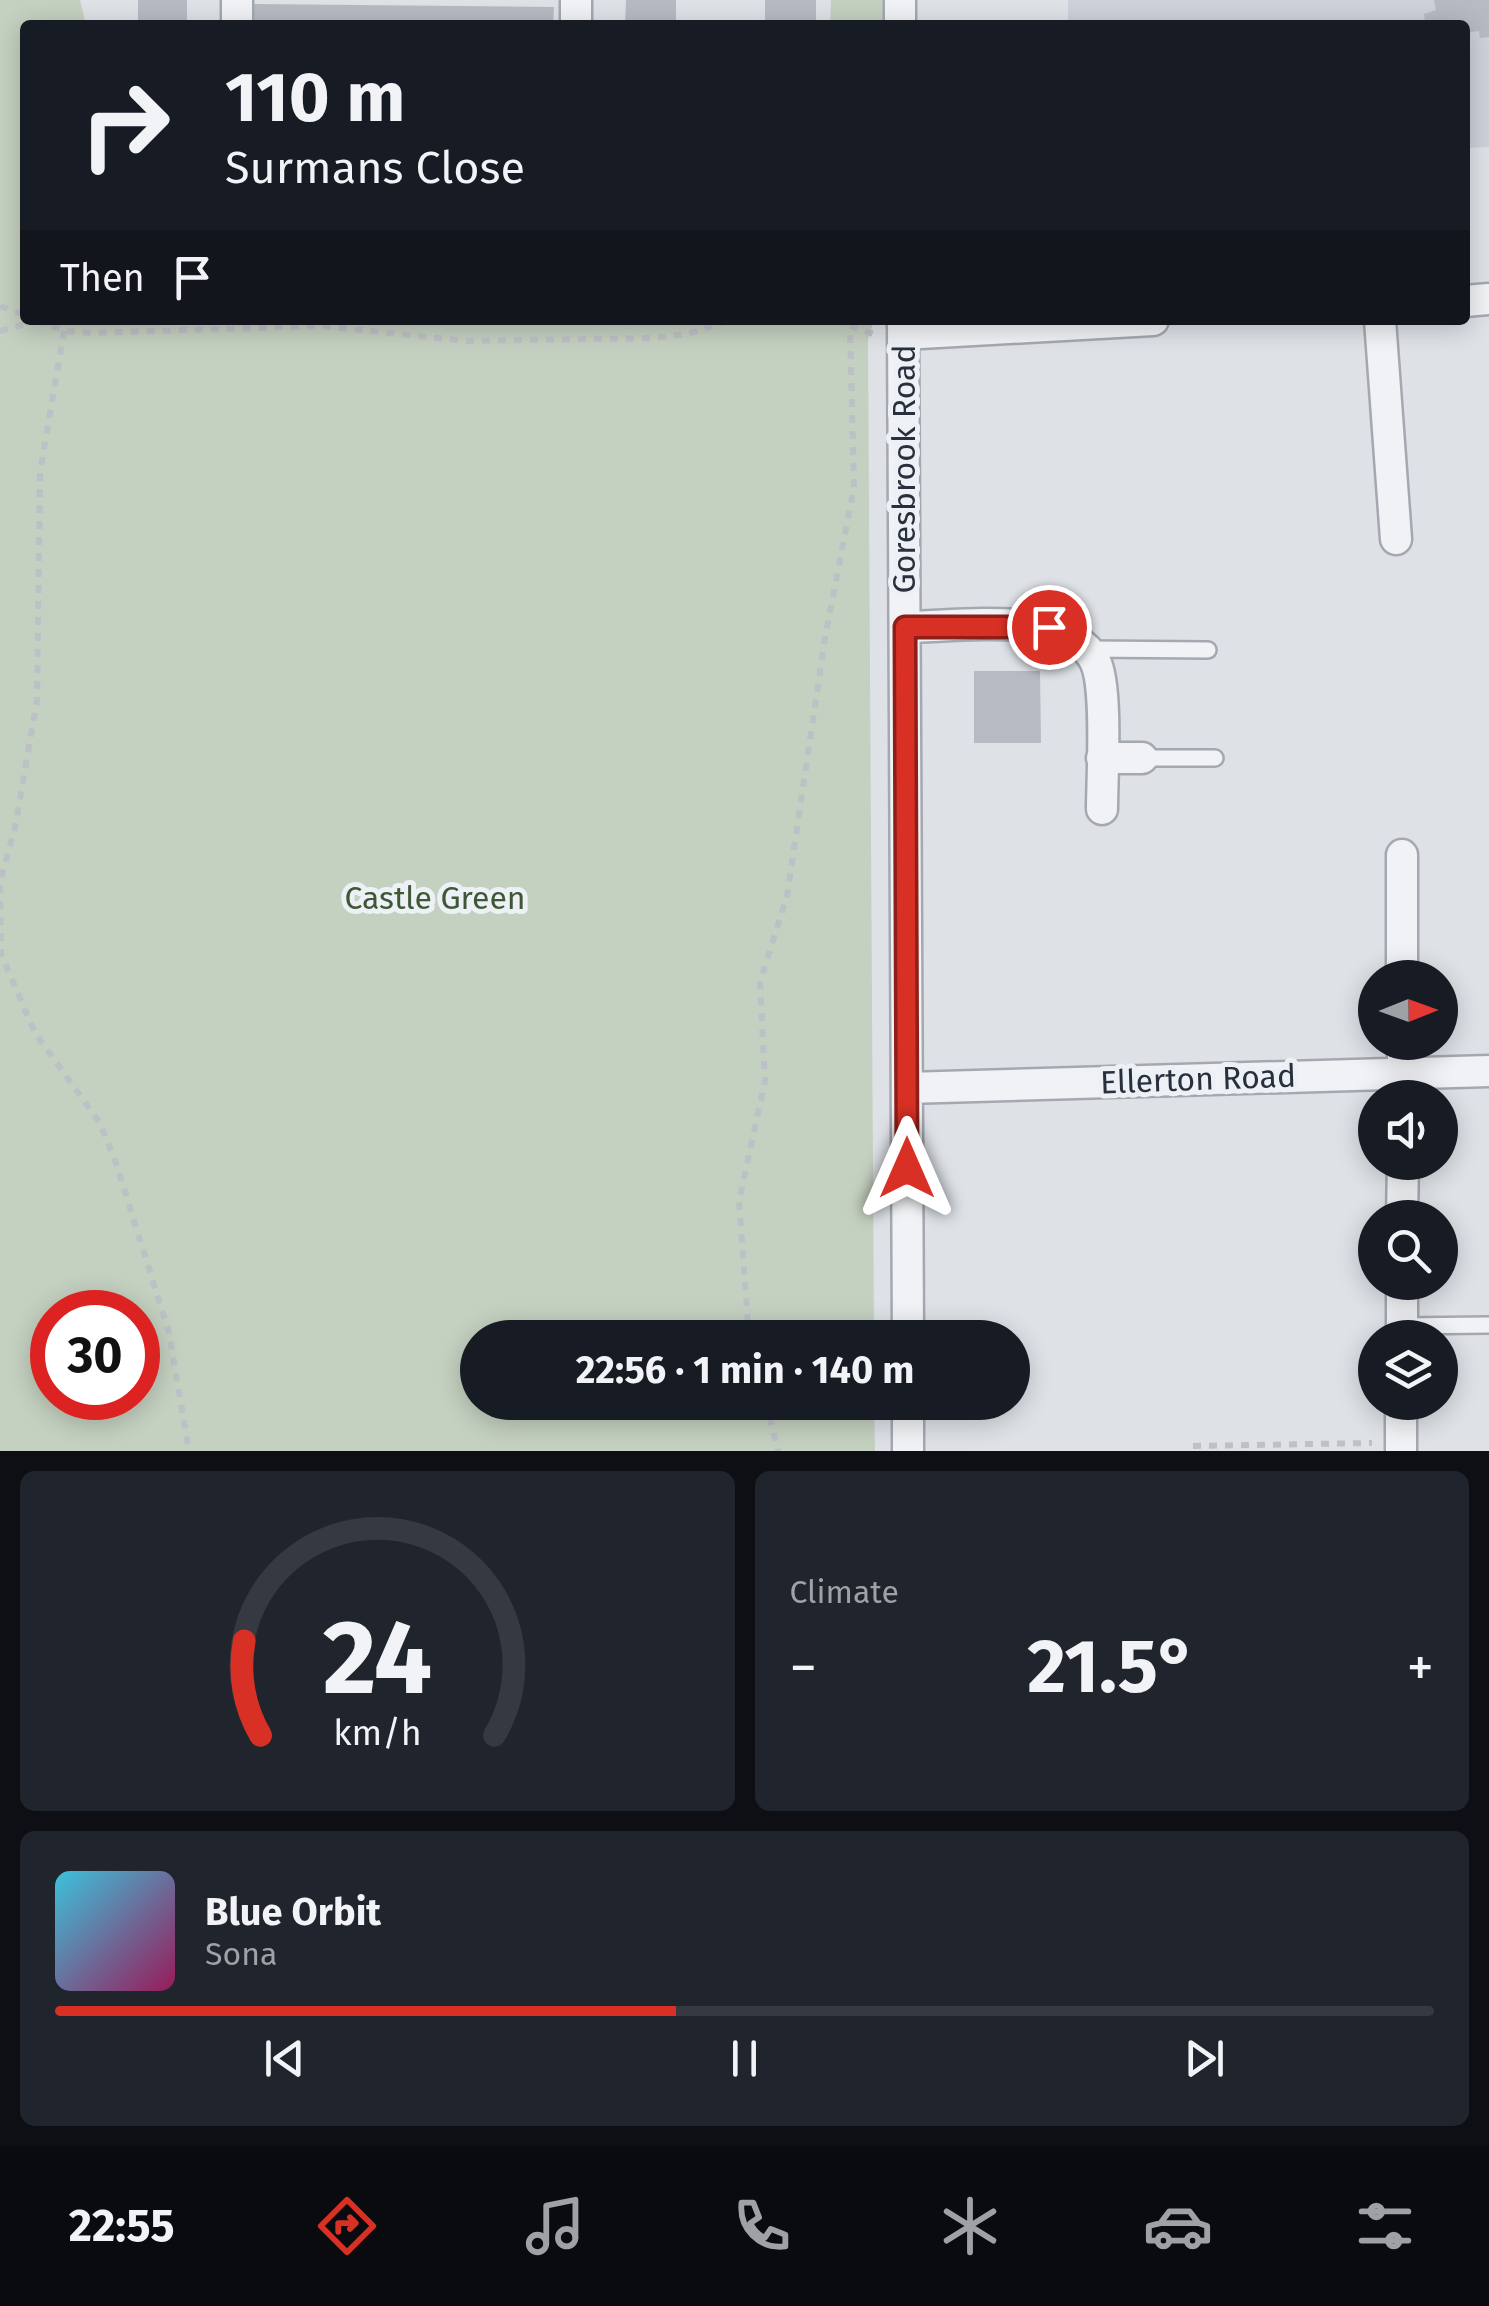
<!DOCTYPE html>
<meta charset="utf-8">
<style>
body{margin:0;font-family:"Fira Sans",sans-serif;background:#20242c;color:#f1f3f6;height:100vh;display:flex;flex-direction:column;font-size:38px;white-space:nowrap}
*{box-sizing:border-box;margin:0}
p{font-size:32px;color:#9ea1a6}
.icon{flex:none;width:55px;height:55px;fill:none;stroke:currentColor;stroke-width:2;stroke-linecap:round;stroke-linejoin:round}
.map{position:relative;height:1451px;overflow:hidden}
.panel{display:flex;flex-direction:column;gap:20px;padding:20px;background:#0d0f14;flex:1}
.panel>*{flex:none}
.top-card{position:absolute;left:20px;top:20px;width:1450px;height:305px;border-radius:10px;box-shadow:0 5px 25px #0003;background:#171b24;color:#f1f3f6;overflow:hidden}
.needle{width:65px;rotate:89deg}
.buttons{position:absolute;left:1358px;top:960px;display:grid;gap:20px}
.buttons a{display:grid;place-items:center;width:100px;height:100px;border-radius:50%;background:#171b24;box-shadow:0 5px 25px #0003;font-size:50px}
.speed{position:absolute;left:30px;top:1290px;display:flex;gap:20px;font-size:50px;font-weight:700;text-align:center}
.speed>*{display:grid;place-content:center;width:130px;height:130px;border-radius:50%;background:#171b24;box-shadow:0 5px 25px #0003;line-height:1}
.speed .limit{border:15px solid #d22;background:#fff;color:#111}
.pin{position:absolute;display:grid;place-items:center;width:85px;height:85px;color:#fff;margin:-42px;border:5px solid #fff;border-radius:50%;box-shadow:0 2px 10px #0007}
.me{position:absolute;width:110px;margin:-55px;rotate:0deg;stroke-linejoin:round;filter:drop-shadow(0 0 8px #0008)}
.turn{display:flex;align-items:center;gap:35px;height:210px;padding:0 40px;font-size:45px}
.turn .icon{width:130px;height:130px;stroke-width:2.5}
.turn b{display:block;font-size:70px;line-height:85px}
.then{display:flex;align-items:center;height:95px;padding:0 40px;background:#0003;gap:20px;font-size:38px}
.big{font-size:75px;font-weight:700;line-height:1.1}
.panel .tile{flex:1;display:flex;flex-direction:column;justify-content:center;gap:15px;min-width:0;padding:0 35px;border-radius:15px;background:#20242c}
.panel .dial{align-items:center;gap:0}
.dial svg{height:260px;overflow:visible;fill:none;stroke:#363941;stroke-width:7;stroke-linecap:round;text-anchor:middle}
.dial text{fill:#f1f3f6;stroke:none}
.song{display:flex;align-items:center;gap:30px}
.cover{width:120px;height:120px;border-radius:15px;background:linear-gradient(135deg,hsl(190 70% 55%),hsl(330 70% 35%))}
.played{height:10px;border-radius:5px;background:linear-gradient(90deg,#d93025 45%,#363941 45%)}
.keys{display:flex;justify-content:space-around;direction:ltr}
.heat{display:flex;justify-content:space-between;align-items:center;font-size:55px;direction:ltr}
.panel .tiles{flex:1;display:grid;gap:20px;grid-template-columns:1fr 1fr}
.tile:last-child{grid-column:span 2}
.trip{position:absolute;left:460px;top:1320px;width:570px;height:100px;border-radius:50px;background:#171b24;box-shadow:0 5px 25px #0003;font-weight:700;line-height:100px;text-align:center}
.dock{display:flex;height:160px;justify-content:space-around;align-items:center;background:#090b0e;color:#9ea1a6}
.dock .icon{width:70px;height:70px}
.dock .on{color:#d93025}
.dock b{font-size:45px;color:#f1f3f6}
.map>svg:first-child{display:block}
</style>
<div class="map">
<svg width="1489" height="1451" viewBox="0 0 1489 1451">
<rect width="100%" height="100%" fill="#dee2e7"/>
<path fill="#cdd1d9" d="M1068,0H1489V147L1465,148V25H1068Z"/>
<path fill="#c4d0c0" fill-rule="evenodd" d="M0,0H80L86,25H25V320H874L868,340L874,1337L478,1338V1402L874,1403L875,1451H0ZM138,1312V1398H52V1312Z
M831,0H888L887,25H830Z"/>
<path fill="#b6bbc3" d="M138,0H187V25H138Z
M626,0H676V25H625Z
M765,0H816V25H765Z
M1434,0H1489V37L1480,38L1479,31L1465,33V25H1425L1424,14L1436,10Z
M254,4L554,7L553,25H254Z
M974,671H1040L1041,743H974Z"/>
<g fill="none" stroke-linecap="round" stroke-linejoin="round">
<g stroke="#a4a9b1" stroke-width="20">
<path id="service" d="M1088,649L1208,650
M1142,758H1215
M1402,1326L1489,1325"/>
</g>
<g stroke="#a4a9b1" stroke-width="35">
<path id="minor" d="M900,0V25
M237,25V0
M576,25V0
M1465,301L1489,299
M903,320L908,1338
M1380,320L1396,539
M903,334L1153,320
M905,627C955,627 1070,609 1095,661C1108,686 1102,777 1102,809
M1102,758H1142
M1402,855V978
M1403,1042V1094
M907,1088L1489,1071
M1402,1218L1403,1162
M1402,1338V1282
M908,1402V1451
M1401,1451V1402"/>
</g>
<path stroke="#bdc0c5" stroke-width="6" stroke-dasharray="8 8" stroke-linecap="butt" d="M0,306L25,315
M37,320L64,331L91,333L322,326L466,341L650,338L688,334L731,320
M835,320L873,334
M0,331L37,321
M64,331L40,472L37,700L15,828L0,882L1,954L35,1033L100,1123L117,1166L169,1333L189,1451
M749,1338L739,1201L765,1081L760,982L787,896L825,638L854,487L850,327
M766,1402L778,1451
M1193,1446L1372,1443"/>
<use href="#service" stroke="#f1f2f5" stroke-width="15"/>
<use href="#minor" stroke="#f1f2f5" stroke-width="30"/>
</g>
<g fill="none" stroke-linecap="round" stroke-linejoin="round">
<g stroke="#8d1f18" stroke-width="25">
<path id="route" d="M907,1168L905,627H1049"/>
</g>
<use href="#route" stroke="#d93025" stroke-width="18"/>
</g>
<g text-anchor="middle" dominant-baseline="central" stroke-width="10" stroke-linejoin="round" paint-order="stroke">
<g font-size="32" fill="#28303d" stroke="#edf1f5">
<text transform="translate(904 469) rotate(-90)">Goresbrook Road</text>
<text transform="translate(1198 1079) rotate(-2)">Ellerton Road</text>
</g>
<g font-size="32" fill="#3d5737" stroke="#edf1f5">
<text x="435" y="898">Castle Green</text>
</g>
</g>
</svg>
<div class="buttons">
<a><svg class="needle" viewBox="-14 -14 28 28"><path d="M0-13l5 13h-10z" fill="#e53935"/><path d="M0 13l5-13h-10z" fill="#9ea1a6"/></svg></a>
<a><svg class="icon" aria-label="sound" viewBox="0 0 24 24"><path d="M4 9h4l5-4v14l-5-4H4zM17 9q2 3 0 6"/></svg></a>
<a><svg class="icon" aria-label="search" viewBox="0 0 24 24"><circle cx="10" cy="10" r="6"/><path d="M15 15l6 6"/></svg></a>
<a><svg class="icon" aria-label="layers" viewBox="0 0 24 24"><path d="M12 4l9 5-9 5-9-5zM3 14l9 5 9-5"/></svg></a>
</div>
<div class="speed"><div class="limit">30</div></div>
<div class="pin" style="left:1049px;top:627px;background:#d93025"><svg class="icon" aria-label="arrive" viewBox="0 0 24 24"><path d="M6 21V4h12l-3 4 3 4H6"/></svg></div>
<svg class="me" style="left:907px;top:1168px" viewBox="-20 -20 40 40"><path d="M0-17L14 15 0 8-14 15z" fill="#d93025" stroke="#fff" stroke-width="4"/></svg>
<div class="trip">22:56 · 1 min · 140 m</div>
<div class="top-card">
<div class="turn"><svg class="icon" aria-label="right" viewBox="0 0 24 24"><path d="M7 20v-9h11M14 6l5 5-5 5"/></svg><div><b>110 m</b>Surmans Close</div></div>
<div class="then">Then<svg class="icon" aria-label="arrive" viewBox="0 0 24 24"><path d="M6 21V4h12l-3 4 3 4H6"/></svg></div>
</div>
</div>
<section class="panel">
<div class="tiles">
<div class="tile dial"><svg viewBox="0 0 100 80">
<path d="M14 69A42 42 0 1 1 86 69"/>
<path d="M14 69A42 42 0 0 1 9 40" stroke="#d93025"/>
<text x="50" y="56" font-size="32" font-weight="700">24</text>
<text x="50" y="72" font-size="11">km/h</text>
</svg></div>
<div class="tile"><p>Climate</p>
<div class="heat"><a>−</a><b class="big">21.5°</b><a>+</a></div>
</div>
<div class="tile">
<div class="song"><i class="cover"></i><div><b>Blue Orbit</b><p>Sona</p></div></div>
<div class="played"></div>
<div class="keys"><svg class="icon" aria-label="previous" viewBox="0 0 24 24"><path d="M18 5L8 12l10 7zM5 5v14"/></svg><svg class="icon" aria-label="pause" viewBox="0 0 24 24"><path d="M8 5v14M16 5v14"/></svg><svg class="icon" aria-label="next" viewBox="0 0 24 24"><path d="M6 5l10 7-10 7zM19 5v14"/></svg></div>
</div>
</div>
</section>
<nav class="dock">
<b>22:55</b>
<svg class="icon on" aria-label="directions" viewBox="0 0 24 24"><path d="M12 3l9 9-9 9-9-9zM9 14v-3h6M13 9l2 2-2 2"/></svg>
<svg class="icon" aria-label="music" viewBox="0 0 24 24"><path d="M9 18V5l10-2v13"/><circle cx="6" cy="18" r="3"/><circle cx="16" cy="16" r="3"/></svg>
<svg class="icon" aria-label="phone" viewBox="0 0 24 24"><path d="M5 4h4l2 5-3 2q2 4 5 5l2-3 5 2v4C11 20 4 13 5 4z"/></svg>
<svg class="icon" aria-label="climate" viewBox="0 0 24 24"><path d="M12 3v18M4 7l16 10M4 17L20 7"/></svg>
<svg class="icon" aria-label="car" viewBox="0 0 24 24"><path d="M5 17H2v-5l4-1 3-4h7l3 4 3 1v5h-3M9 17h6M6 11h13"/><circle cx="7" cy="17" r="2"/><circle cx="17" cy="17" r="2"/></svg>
<svg class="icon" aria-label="filters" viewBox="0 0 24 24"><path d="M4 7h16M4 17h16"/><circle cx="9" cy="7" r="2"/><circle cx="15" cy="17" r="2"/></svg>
</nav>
